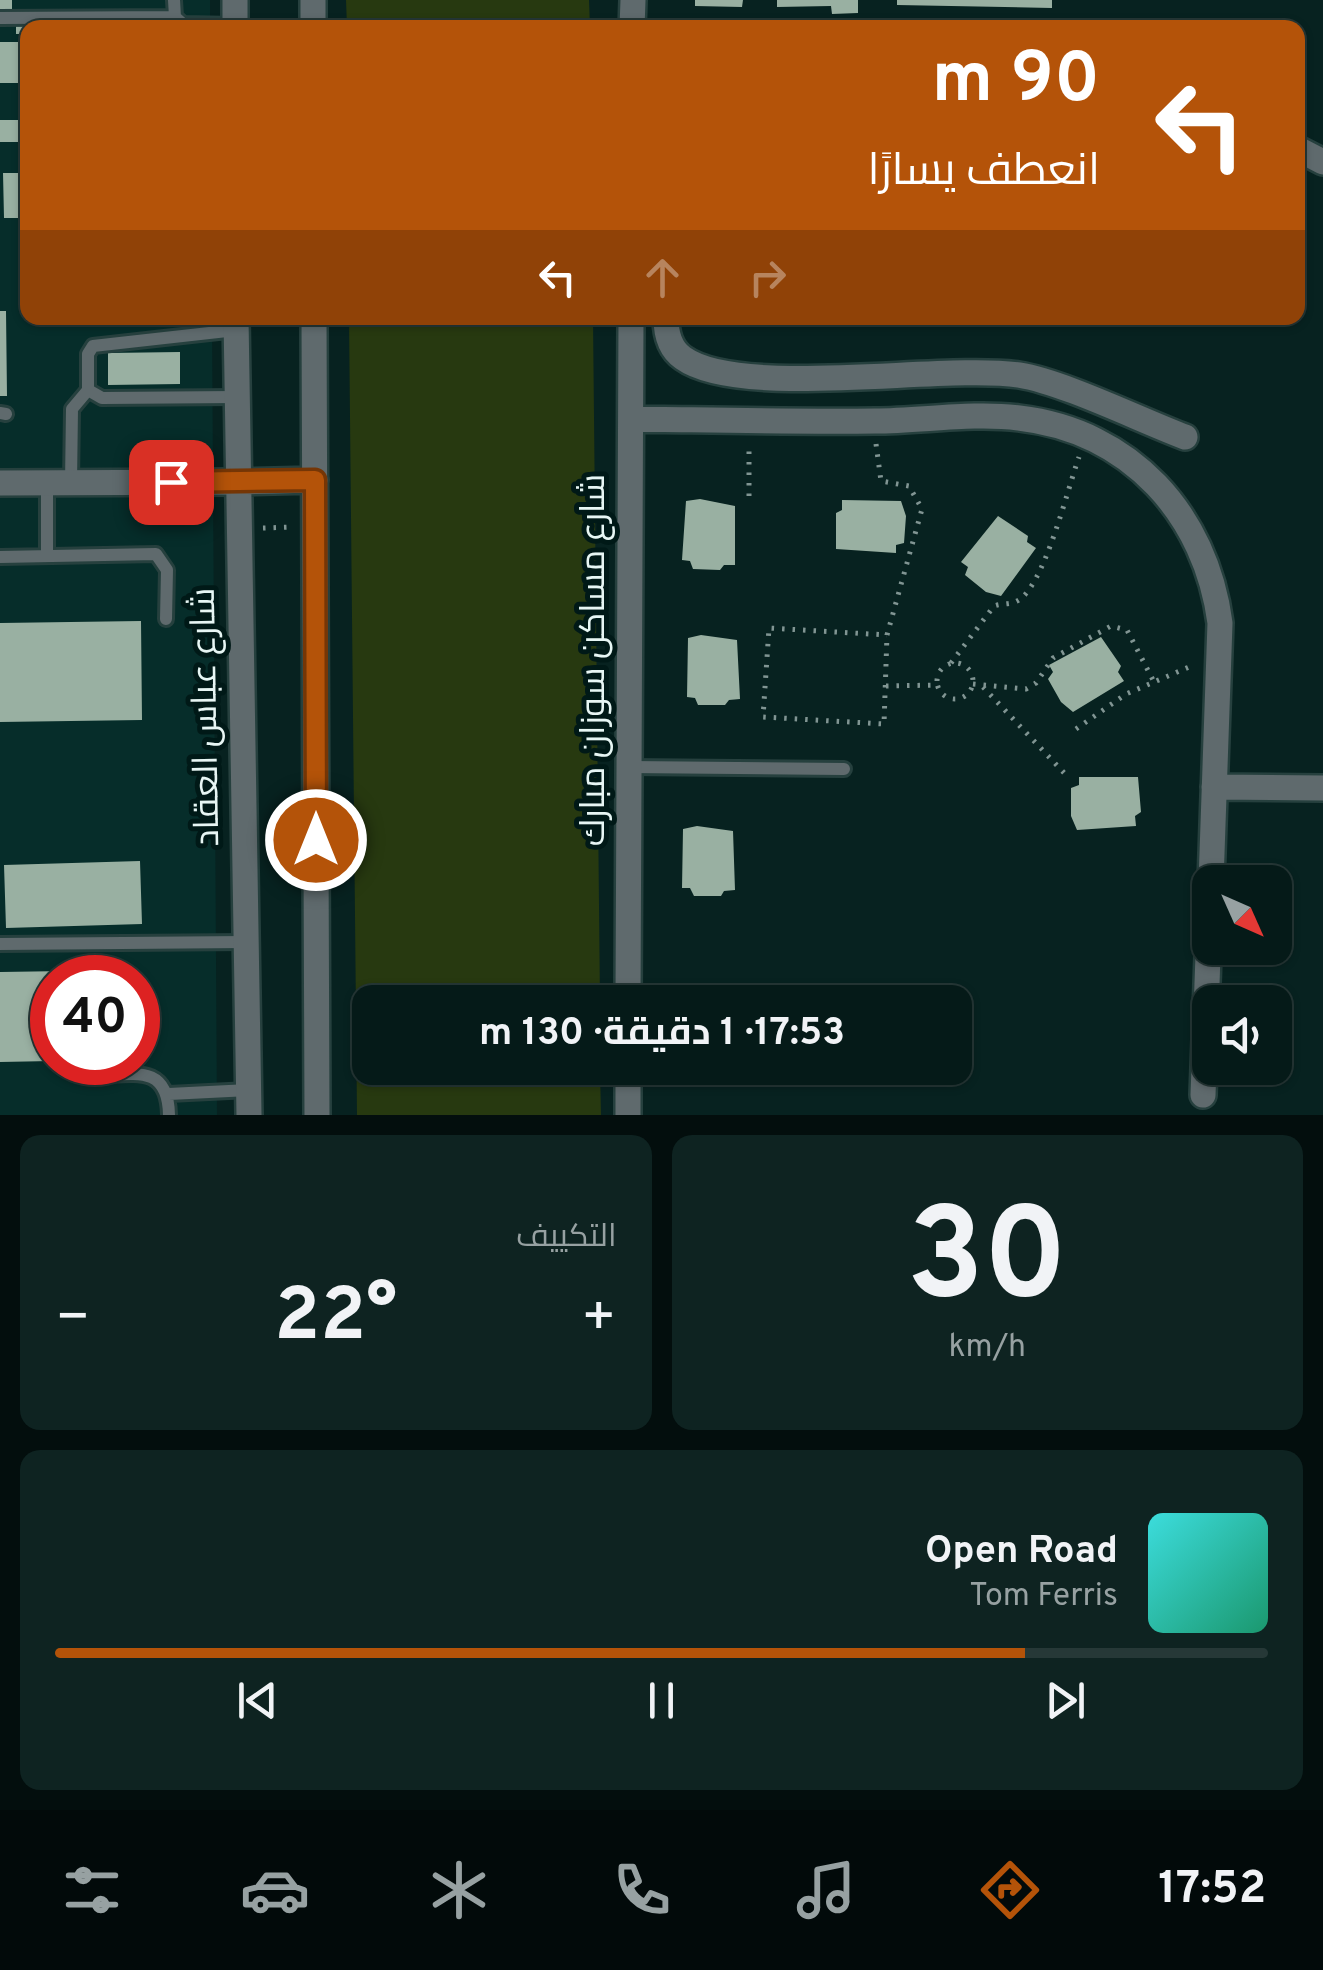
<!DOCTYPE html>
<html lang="ar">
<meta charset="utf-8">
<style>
body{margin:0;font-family:Overpass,Cairo,sans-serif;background:#0e2321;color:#f1f3f6;direction:rtl;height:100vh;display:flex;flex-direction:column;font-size:38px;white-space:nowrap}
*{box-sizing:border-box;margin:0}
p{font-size:32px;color:#97a1a2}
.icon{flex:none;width:55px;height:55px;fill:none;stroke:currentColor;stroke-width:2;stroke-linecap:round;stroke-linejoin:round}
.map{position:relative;height:1115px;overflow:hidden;direction:ltr}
.details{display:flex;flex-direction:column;gap:20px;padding:20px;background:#030e0d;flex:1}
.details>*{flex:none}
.top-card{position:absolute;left:20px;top:20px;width:1285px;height:305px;border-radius:20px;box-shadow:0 2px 8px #0004,0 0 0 2px #263837;direction:rtl;background:#b45309;color:#fff;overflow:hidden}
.needle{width:65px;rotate:135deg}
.tools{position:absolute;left:1192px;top:865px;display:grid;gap:20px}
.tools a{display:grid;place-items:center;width:100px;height:100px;border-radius:20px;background:#051a18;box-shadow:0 2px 8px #0004,0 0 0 2px #263837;font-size:50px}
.speed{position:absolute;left:30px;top:955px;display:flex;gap:20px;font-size:50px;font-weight:700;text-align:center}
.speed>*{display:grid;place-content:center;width:130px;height:130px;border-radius:50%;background:#051a18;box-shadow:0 2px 8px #0004,0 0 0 2px #263837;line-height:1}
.speed .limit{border:15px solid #d22;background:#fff;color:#111}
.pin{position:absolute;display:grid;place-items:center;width:85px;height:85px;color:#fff;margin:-42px;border-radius:20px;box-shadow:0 5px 15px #0006}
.me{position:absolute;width:110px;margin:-55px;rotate:0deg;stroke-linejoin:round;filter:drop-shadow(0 0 8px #0008)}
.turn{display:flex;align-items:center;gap:35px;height:210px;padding:0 40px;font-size:45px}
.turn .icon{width:130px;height:130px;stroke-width:2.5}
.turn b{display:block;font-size:70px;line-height:85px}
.lanes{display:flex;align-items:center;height:95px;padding:0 40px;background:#0003;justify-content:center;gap:50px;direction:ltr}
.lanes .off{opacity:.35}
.big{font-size:75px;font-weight:700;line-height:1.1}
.details .card{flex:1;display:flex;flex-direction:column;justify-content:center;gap:15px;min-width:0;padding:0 35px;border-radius:20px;background:#0e2321}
.details .dial{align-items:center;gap:0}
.dial b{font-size:130px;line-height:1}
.song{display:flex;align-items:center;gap:30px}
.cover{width:120px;height:120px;border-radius:15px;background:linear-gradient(135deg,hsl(180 70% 55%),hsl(160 70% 35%))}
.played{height:10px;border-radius:5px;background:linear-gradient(90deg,#b45309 80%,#263837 80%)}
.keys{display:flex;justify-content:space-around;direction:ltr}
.heat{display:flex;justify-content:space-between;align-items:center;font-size:55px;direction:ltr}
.details .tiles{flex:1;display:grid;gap:20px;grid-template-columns:1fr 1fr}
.card:last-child{grid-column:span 2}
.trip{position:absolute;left:352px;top:985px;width:620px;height:100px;border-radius:20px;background:#051a18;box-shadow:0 2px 8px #0004,0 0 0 2px #263837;font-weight:700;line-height:100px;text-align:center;direction:rtl}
.tabs{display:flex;height:160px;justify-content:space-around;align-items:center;background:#020a0a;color:#97a1a2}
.tabs .icon{width:70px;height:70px}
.tabs .current{color:#b45309}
.tabs b{font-size:45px;color:#f1f3f6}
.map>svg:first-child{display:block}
</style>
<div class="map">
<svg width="1323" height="1115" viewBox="0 0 1323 1115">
<rect width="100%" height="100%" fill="#072220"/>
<path fill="#062d2a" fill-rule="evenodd" d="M0,0H210V27L28,28V318H212L217,1115H0ZM52,978H138V1062H52Z"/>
<path fill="#273910" d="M346,0H589L590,27H347Z
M349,318H593L600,1002H370V1068H600L601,1115H357Z"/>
<path fill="#99b0a2" d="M0,0H12V18H0Z
M695,0H743L742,7L695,6Z
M777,0H858V13L832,14L831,6L777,7Z
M897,0H1052V8L897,5Z
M16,23H90L91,28H28V34H16Z
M0,42H28V83H0Z
M0,120H28V142H0Z
M3,173H22L21,183L28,184V218H4Z
M0,311H6L7,396H0Z
M180,352V384L108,385V353Z
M700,499L735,506V565H724L720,570L693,569L690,561L682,560L686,501Z
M842,500L901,501L906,516L904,543L896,545V553L836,549V513L842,510Z
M998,516L1028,536L1027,542L1036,548L1001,596L986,592L965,575L968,567L961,562Z
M141,621L142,720L0,722V623Z
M701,635L737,640L740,699L729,700L725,705H698L695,698L687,697L688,638Z
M1101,637L1121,666L1118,672L1124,681L1073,712L1061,702L1048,679L1053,672L1049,665Z
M1079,777H1138L1141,812L1135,816L1136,826L1077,830L1071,816V788L1079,785Z
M697,826L733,831L735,890L724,891L721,896H694L690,888H682L683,829Z
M140,861L142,924L6,928L4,865Z
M66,971V978H52V1061L0,1062V972Z"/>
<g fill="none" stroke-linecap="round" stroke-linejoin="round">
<g stroke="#26403e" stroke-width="18">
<path id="service" d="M174,0L175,17L183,24L235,25
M0,18L175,17
M236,330L93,346L88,354V390L102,398L237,397
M0,413L6,414
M71,483L72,409L88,390
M47,556V483
M0,557L156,554L167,570L166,619
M629,767L844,769
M0,944L246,942
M92,1076C132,1075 168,1062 169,1115
M169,1094L249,1090"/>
</g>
<g stroke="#26403e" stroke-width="30">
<path id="minor" d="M632,28L633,0
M1298,149L1323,162
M666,318C666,333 670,349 683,358C740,399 941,364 1019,375C1063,382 1140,420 1185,437
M631,419C712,420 793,422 875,421C922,421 973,412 1019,418C1131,431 1206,515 1220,623L1211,882
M0,483L238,482
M1214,787L1323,788
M628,1002L631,318
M1203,1095L1210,900
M628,1115V1068"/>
</g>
<g stroke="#26403e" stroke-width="30">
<path id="tertiary" d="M235,0V28
M313,0V28
M236,318L249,1115
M314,318L317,1115
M238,482L315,480"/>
</g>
<path stroke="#819593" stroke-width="5" stroke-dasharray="2.5 8" stroke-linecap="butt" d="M876,444L881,481L909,486L922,509L887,635L884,724L763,717L769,628L887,635
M749,496V444
M263,528L292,527
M937 681a18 18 0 1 1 36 0a18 18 0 1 1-36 0Z
M951,663L994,606C1002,603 1009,605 1017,601C1044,588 1068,487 1079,457
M973,684L1026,689L1036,683L1053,658L1111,626L1127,630L1153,680
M886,686L937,685
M983,687L1067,776
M1076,729L1126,694L1189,667"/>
<use href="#service" stroke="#5f6a6d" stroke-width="12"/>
<use href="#minor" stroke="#5f6a6d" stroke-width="25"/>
<use href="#tertiary" stroke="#5f6a6d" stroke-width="25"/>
</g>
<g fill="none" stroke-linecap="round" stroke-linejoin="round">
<g stroke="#753606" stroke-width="25">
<path id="route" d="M171,482L315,480L316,840"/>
</g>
<use href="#route" stroke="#b45309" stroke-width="18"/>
</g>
<g text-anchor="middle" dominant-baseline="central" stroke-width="10" stroke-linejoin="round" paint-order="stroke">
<g font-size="35" fill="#e7f6f4" stroke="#001917">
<text transform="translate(595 660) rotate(-90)">شارع مساكن سوزان مبارك</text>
<text transform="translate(207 717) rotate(-91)">شارع عباس العقاد</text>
</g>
</g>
</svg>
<div class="tools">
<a><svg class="needle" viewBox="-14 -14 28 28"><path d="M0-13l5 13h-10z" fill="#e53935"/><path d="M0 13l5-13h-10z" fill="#97a1a2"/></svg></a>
<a><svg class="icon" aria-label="sound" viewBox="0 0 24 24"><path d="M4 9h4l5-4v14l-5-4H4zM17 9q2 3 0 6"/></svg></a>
</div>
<div class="speed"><div class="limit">40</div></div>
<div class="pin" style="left:171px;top:482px;background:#d93025"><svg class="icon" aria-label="arrive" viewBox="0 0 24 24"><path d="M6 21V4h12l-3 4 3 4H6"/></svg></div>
<svg class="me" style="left:316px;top:840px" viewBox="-20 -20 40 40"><circle r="17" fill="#b45309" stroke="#fff" stroke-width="3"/><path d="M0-11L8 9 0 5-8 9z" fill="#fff"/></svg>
<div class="trip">17:53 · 1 دقيقة · 130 m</div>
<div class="top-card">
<div class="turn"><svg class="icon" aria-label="left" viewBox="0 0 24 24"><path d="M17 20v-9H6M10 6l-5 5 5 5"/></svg><div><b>90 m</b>انعطف يسارًا</div></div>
<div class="lanes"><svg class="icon" aria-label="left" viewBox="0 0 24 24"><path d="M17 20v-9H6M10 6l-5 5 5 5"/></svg><svg class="icon off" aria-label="ahead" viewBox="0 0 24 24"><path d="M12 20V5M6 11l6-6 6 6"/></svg><svg class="icon off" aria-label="right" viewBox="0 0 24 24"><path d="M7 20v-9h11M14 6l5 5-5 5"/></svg></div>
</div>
</div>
<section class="details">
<div class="tiles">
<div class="card dial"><b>30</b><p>km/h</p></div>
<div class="card"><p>التكييف</p>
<div class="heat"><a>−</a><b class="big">22°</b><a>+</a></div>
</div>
<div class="card">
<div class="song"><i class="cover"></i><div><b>Open Road</b><p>Tom Ferris</p></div></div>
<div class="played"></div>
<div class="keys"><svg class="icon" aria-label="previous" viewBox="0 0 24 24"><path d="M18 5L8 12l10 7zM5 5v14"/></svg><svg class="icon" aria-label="pause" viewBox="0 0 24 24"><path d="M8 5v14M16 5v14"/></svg><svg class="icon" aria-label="next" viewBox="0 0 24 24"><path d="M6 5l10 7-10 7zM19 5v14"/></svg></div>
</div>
</div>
</section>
<nav class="tabs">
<b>17:52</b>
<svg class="icon current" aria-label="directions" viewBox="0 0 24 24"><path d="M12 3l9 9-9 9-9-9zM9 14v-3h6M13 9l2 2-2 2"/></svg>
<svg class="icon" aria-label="music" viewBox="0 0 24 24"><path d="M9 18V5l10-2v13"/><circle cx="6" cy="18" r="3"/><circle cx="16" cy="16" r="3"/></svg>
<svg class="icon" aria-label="phone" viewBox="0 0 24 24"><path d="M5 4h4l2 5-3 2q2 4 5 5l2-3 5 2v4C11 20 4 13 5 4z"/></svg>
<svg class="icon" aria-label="climate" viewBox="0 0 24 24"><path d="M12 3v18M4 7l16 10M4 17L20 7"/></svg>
<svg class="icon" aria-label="car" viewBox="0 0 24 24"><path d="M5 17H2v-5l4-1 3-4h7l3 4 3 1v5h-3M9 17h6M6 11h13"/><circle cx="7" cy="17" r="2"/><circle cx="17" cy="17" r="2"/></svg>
<svg class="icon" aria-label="filters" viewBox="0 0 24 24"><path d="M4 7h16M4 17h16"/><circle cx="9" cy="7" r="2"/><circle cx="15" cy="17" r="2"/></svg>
</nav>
